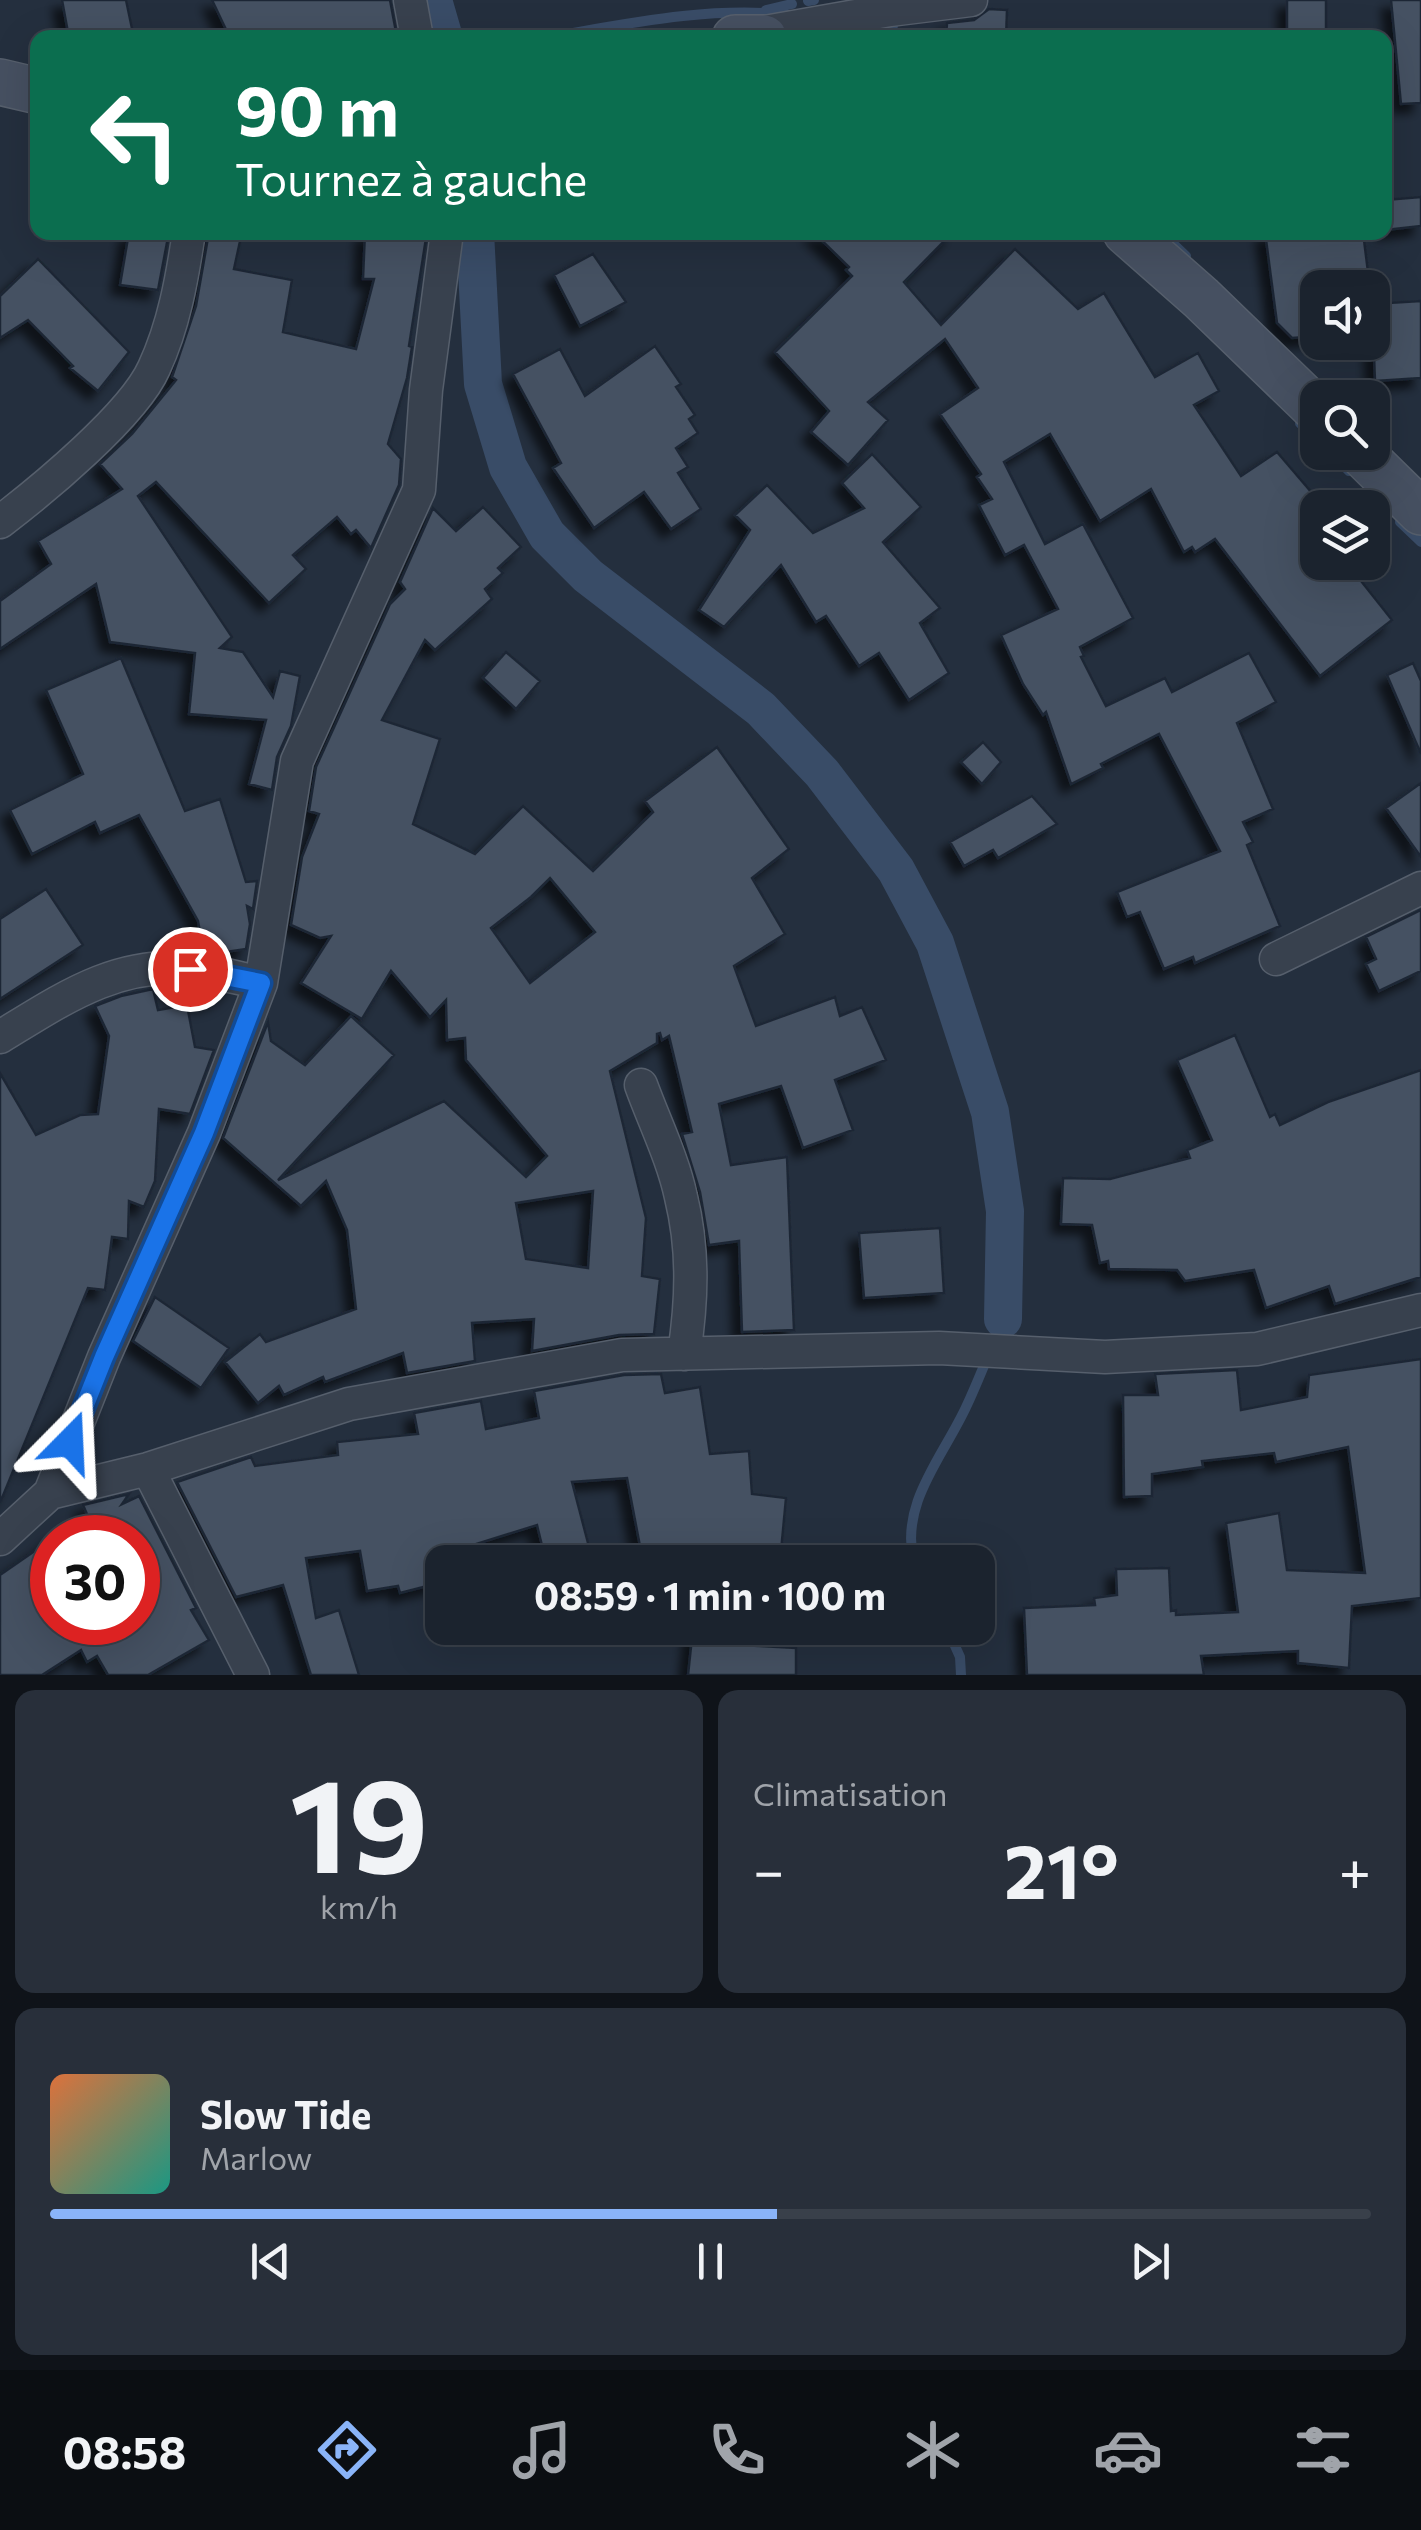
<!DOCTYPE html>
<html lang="fr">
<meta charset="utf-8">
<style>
body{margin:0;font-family:Commissioner,sans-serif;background:#282f3a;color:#f1f3f6;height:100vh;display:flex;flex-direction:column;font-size:38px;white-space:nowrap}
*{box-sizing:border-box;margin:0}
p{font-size:32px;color:#a0a4aa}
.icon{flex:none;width:55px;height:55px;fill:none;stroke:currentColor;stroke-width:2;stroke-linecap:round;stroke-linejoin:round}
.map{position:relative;height:1675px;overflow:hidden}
.sheet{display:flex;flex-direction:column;gap:15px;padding:15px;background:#0f1319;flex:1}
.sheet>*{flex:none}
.hud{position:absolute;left:30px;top:30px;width:1362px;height:210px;border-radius:20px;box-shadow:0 10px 40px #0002,0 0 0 2px #39404a;background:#0b6e4f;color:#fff;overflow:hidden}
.tools{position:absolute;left:1300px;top:270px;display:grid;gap:20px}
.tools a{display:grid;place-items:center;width:90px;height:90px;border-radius:20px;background:#1b232e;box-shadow:0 10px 40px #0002,0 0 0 2px #39404a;font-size:50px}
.speed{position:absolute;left:30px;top:1515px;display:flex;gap:20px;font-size:50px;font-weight:700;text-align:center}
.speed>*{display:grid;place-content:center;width:130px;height:130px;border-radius:50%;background:#1b232e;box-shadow:0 10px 40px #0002,0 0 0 2px #39404a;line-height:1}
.speed .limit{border:15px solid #d22;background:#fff;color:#111}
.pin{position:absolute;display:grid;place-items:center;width:85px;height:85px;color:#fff;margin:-42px;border:5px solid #fff;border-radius:50%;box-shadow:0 2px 10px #0007}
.me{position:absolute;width:110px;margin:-55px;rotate:21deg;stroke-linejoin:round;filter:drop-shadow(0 0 8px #0008)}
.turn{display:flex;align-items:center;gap:35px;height:210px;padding:0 40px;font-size:45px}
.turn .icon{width:130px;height:130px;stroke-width:2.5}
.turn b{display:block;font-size:70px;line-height:85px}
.big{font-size:75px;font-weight:700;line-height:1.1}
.sheet .card{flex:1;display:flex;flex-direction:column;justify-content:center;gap:15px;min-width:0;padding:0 35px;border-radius:20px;background:#282f3a}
.sheet .dial{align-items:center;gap:0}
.dial b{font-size:130px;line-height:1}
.song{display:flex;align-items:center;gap:30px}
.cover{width:120px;height:120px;border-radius:15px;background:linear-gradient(135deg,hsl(20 70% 55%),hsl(170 70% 35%))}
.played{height:10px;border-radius:5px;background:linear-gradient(90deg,#8ab4f8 55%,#39404a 55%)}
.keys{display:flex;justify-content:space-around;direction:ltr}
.heat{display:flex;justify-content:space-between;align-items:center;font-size:55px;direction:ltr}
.sheet .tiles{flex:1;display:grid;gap:15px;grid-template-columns:1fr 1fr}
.card:last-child{grid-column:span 2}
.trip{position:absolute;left:425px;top:1545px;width:570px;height:100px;border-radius:20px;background:#1b232e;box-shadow:0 10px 40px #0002,0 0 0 2px #39404a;font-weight:700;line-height:100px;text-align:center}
.dock{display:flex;height:160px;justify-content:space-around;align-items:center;background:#0b0e12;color:#a0a4aa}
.dock .icon{width:70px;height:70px}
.dock .selected{color:#8ab4f8}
.dock b{font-size:45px;color:#f1f3f6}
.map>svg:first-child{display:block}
</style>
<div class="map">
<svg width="1421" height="1675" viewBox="0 0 1421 1675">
<defs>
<filter id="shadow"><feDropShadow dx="-9" dy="9" stdDeviation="5" flood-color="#0009"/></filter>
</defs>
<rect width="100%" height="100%" fill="#242f3e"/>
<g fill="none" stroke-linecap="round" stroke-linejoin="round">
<path stroke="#394c67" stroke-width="10" d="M808,1L814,0
M766,10L792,4
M851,28L875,38
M544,38C626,24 707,6 791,15
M890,38L895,17
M1161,232L1186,256
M1300,423L1318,440
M1331,452L1349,471
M1400,522L1421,542
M914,1562C899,1503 944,1456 967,1405C980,1377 991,1348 1003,1319
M947,1628L960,1657L961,1675"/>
<path stroke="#394c67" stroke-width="38" d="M433,0L444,38
M475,232L483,384L508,467L547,535L588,576L761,709L822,773L896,870L935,943L990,1112L1005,1211L1003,1319"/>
</g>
<path fill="#455162" stroke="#1f2835" stroke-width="2.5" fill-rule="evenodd" filter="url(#shadow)" d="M62,0H126L134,38H69Z
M212,0H390L396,32L375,38H230Z
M1287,0H1326V38H1287Z
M1391,0H1421V103L1401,104Z
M989,9L1007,10L1006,38H946L947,23L974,20Z
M1421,197V226L1385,230V200Z
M129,232H169L158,290L120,285Z
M209,232H242L234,269L292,280L283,332L356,349L374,279H363L365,232H427L409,346L412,347L407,378L388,444L401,459L399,485L371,548L356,530L351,534L337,517L293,555L306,569L269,603L156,482L138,496L232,637L220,648L243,652L273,697L280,671L300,676L291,726L277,757L272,790L249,784L266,720L189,714L195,653L110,642L96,584L0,649V601L51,564L38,541L122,489L100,464L132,434L176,380L172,377L196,306Z
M813,232H953L904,282L941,325L1015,249L1078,309L1104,293L1155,377L1198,353L1219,391L1194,405L1241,476L1277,452L1318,500V562H1346L1392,620L1320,676L1215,539L1195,552L1192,547L1184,552L1151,489L1100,521L1050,434L1004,462L1045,544L1083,524L1133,618L1080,647L1084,656L1081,657L1106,706L1165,678L1172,692L1249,653L1276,702L1237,723L1273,809L1243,822L1253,842L1247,845L1280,926L1195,963L1193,957L1164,969L1140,912L1127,917L1117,892L1220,851L1159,734L1101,764L1103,768L1071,784L1046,712L1043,715L1023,684L1001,635L1058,609L1024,545L1005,555L979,505L992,499L977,477L981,474L940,414L978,388L945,339L868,402L888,420L848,465L811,432L829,411L775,352L852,276L846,270L849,267Z
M1265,232H1363L1370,288H1318V336L1292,338L1277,323Z
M593,254L626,302L580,326L554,275Z
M38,259L129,352L98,391L70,368L73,366L28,320L0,338V296Z
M1421,301V378L1375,381L1372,304Z
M655,346L681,384L676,387L695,415L689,419L698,433L676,448L688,467L678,473L701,509L671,529L644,492L594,528L553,468L561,463L513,374L560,349L585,396Z
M872,454L921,507L883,542L940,608L920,623L949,673L909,700L879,653L859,666L826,616L816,622L781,565L724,627L699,610L750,530L735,515L767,485L813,533L864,508L842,483Z
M483,507L521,547L498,568L503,573L485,589L492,599L435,650L425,640L382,720L440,739L413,824L475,854L523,806L593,871L653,812L645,801L717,747L789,849L752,878L785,934L734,966L756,1026L835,997L840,1016L862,1007L886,1060L835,1080L853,1130L803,1148L781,1086L719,1104L731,1165L787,1157L794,1330L742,1332L739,1241L709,1245L700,1192L682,1134L692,1132L669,1036L662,1040L660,1033L657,1034V1043L610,1071L646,1218L642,1276L660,1279L654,1334L619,1335L532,1351L534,1319L472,1323L475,1361L407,1373L403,1353L325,1382L323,1377L284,1395L279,1386L258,1403L225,1362L260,1334L266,1342L356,1309L347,1230L326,1181L301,1206L223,1138L268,1022L271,1041L305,1065L351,1016L394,1055L278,1180L444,1101L526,1177L547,1156L466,1060L465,1038L447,1040L446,1000L430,1017L391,971L362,1019L301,983L331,936L320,938L291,925L302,857L319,814L309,811L316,767L390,604L405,589L400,582L433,508L456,531ZM550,878L595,932L530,983L491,928L531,897ZM593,1191L588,1268L526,1259L516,1203Z
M506,652L540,681L516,709L483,678Z
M121,658L185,811L220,799L246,882L257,881L253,909L247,906L250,924L246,949L219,953L203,950L198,921L139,815L100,833L95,822L32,854L10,810L83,774L46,690Z
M1413,663L1421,681V754L1387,675Z
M983,742L1001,762L982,784L961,762Z
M1421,783V857L1386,808Z
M1032,796L1057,824L998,858L993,850L964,866L950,842Z
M46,889L83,945L0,999V919Z
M1421,910V971L1379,991L1366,964L1376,959L1366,937Z
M153,989L158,1010L187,1005L195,1047L214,1050L190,1114L159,1109L155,1181L144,1207L129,1201L128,1239L112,1237L105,1290L88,1288L0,1503V1073L36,1135L80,1115L98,1114L109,1036L95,1006L121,996Z
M1235,1035L1270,1117L1275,1114L1280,1125L1328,1102L1421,1070V1277L1335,1304L1329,1286L1266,1308L1254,1270L1185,1281L1177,1270L1109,1269L1108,1261L1100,1263L1092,1225L1061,1224L1063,1178L1110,1179L1190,1158L1187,1150L1212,1140L1177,1060Z
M940,1228L944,1293L864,1298L859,1233Z
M155,1297L229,1348L201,1388L133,1341Z
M1421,1359V1598L1352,1606L1349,1668L1298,1663V1651L1201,1656L1204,1675H1027L1024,1608L1095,1605L1094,1598L1117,1595L1116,1569L1169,1568L1171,1611L1176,1610V1615L1238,1612L1226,1523L1279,1513L1287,1570L1365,1573L1348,1447L1276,1462L1274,1453L1202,1461L1203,1467L1152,1474V1496L1124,1497L1123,1395H1158L1155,1374L1237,1370L1241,1410L1307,1397L1309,1375Z
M661,1374L665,1393L700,1387L710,1454L749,1451L752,1494L786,1498L780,1562H643L627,1478L572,1482L593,1562H546L537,1525L476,1544L480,1562H434L439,1583L400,1593L398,1586L367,1591L360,1551L306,1558L316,1618L339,1610L359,1675H311L283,1585L236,1597L177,1482L251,1457L255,1466L338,1455L337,1442L418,1434L414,1413L481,1401L486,1429L539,1418L534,1391L624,1375Z
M129,1494L122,1504L139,1496L196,1608L191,1610L209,1640L148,1675H108L97,1656L87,1662L81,1650L42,1675H0V1575L52,1539V1622H138V1538H48L89,1519L83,1505Z
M693,1628H744L741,1645L796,1648V1675H688Z"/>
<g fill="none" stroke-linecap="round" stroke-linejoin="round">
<g stroke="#565f6c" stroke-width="35">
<path id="street" d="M410,0L417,38
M742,36L890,10L971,0
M0,522C42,490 133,415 154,368C174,325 182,279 189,232
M1276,959L1421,888
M0,1037C61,1000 117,960 193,969C215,972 238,978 261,983
M641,1085C654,1121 673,1159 681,1197C694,1250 692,1301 684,1354
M148,1469L253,1675
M50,1493L148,1469L349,1404L622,1355L939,1348L1105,1357L1257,1349L1421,1310
M0,1539L50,1493L104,1357L204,1133L261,983L297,761L419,490L426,390L447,232"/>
</g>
<g stroke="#565f6c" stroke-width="48">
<path id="secondary" d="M735,38H764
M0,82L38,91
M1126,232L1201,298L1318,411
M1360,452L1421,512"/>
</g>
<use href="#street" stroke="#38414e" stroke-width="32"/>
<use href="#secondary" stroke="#465061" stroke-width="45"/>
</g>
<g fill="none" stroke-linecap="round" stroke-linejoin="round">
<g stroke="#114b97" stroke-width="25">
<path id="route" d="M70,1442L104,1357L204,1133L261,983L190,969"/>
</g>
<use href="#route" stroke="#1a73e8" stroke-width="18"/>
</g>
</svg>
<div class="tools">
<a><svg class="icon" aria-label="sound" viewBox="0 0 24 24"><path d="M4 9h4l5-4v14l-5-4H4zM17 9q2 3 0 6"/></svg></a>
<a><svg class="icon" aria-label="search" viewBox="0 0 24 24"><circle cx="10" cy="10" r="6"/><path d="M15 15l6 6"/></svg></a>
<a><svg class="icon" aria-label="layers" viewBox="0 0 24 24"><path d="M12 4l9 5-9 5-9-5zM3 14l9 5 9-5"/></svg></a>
</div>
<div class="speed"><div class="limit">30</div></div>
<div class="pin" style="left:190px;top:969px;background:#d93025"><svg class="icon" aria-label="arrive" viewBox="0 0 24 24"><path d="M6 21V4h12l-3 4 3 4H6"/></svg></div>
<svg class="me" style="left:70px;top:1442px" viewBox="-20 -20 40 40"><path d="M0-17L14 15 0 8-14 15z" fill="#1a73e8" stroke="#fff" stroke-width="4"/></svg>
<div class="trip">08:59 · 1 min · 100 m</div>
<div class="hud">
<div class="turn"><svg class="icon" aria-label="left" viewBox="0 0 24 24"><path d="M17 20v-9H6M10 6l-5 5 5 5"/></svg><div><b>90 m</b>Tournez à gauche</div></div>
</div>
</div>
<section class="sheet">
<div class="tiles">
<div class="card dial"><b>19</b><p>km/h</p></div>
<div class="card"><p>Climatisation</p>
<div class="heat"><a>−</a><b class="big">21°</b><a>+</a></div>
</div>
<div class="card">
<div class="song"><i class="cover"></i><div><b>Slow Tide</b><p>Marlow</p></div></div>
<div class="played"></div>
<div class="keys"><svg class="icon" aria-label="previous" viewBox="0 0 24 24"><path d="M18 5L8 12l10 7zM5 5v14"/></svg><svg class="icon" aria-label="pause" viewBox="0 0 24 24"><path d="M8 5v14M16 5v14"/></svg><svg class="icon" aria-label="next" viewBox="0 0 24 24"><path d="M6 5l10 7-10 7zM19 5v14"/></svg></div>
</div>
</div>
</section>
<nav class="dock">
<b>08:58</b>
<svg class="icon selected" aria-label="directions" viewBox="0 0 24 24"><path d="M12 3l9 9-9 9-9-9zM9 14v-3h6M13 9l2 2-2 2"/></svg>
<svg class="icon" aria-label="music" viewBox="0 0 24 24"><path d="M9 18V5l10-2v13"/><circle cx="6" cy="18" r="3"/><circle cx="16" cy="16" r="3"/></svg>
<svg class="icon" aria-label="phone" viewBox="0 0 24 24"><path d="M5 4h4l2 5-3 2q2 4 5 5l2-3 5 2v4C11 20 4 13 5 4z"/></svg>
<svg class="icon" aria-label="climate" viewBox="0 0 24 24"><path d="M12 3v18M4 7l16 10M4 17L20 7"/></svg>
<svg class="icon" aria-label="car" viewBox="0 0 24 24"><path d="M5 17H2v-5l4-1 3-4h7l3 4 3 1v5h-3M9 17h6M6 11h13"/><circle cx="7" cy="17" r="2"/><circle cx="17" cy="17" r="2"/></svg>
<svg class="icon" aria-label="filters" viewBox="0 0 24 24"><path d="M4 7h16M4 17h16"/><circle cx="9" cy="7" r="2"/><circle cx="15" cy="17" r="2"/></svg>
</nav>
